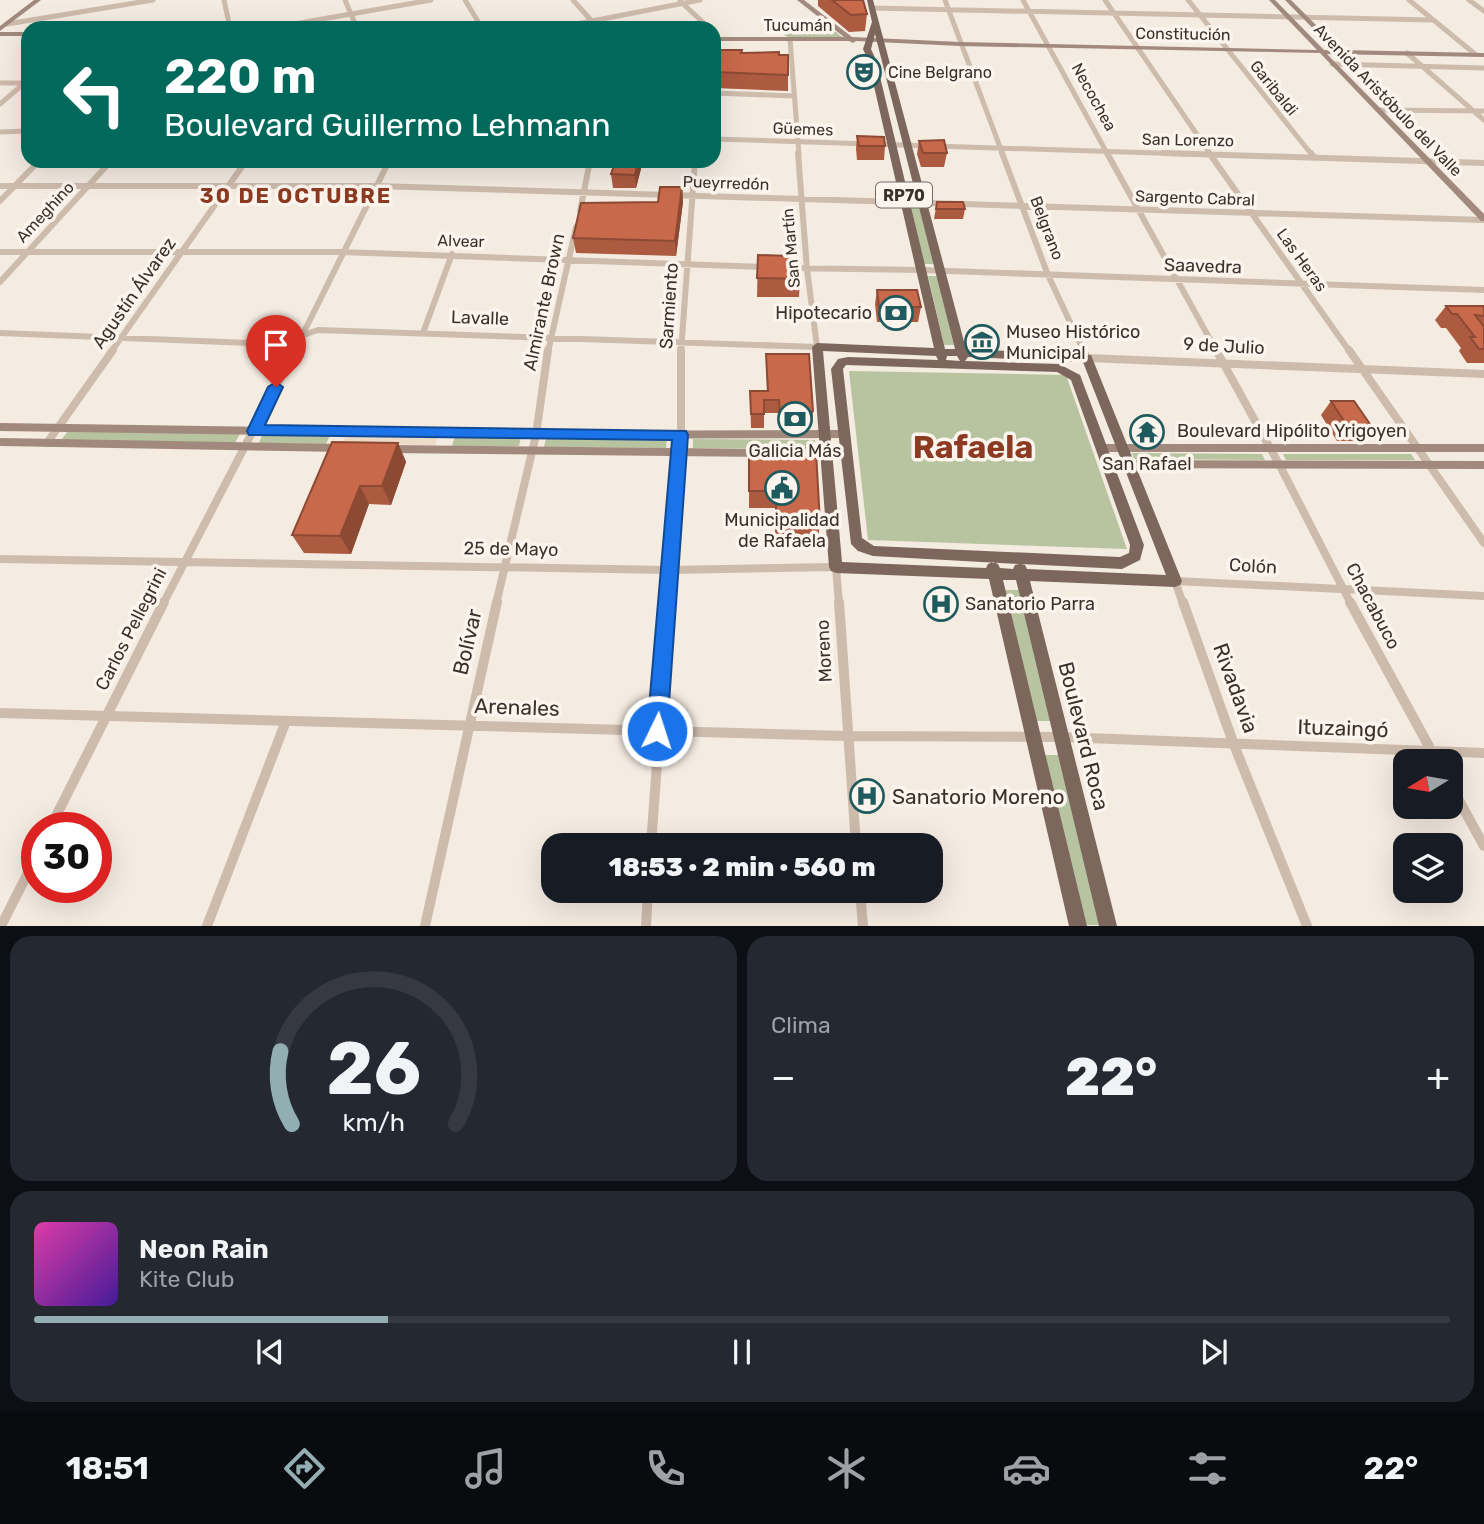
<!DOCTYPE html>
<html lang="es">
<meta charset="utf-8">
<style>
body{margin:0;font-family:Rubik,sans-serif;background:#242831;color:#f1f3f6;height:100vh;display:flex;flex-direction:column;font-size:26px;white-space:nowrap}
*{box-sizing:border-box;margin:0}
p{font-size:23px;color:#9ea1a6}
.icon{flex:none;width:38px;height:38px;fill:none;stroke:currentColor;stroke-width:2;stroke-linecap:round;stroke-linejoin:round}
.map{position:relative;height:926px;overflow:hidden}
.drawer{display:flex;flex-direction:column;gap:10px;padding:10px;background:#0d0f14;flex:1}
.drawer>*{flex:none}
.top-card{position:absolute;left:21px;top:21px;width:700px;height:147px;border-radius:21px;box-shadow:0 7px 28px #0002;background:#00695c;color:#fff;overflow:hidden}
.needle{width:46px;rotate:259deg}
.controls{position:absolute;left:1393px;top:749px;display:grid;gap:14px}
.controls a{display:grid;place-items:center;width:70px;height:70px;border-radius:14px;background:#171b24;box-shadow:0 7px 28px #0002;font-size:35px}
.speed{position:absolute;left:21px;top:812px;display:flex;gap:14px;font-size:35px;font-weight:700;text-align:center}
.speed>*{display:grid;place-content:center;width:91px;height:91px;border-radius:50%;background:#171b24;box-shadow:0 7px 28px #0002;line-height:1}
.speed .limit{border:10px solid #d22;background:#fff;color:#111}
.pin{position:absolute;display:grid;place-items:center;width:60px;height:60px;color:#fff;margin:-72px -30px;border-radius:50% 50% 50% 0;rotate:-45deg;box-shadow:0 0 7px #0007}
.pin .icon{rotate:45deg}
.me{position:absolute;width:77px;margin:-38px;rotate:4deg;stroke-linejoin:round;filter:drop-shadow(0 0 5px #0008)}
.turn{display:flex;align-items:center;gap:24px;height:147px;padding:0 28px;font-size:32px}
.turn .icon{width:91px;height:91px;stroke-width:2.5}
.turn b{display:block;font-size:49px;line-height:60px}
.big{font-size:52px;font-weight:800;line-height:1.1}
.drawer .widget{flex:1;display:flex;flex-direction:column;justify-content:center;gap:10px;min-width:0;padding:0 24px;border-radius:21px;background:#242831}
.drawer .dial{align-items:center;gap:0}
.dial svg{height:182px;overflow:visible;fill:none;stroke:#363941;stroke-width:7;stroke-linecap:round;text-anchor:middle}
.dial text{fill:#f1f3f6;stroke:none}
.song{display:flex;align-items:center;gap:21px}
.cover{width:84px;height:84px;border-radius:10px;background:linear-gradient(135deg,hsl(320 70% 55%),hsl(260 70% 35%))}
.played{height:7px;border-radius:4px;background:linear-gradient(90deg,#92aeb2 25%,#363941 25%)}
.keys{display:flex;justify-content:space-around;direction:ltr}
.heat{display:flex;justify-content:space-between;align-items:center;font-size:38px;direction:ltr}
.drawer .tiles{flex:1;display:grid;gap:10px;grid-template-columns:1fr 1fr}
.widget:last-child{grid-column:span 2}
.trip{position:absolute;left:541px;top:833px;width:402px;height:70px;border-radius:21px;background:#171b24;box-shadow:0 7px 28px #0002;font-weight:800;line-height:70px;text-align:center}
.tabs{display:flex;height:112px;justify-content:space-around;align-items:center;background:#090b0e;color:#9ea1a6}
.tabs .icon{width:49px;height:49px}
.tabs .selected{color:#92aeb2}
.tabs b{font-size:32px;color:#f1f3f6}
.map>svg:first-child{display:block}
</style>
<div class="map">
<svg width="1484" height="926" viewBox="0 0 1484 926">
<rect width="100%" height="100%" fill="#f4ebe1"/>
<path fill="#b8c4a0" d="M822,21L842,37L790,39L778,30Z
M911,206H919L934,264H924Z
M928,276H937L954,345H944Z
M849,371L1066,375L1127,549L868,540Z
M68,431L240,434L235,443L61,440Z
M263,433L330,435L326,444L259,443Z
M455,436L521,437L519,446H452Z
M546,438L667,439L666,448L544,447Z
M693,439L815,440V449L693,448Z
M1132,453L1262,454L1265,460L1134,459Z
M1283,454H1411L1415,460H1286Z
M1005,590H1019L1052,721H1036Z
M1043,755H1060L1102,925H1084Z"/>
<path fill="#ecdcc8" d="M346,435L438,436L435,445L342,444Z"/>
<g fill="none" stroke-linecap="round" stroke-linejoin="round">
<path stroke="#cdbbac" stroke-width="5" d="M224,0L230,28
M345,0L357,28
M465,0L482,28
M573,0L598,28
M945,0L1003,155
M1023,0L1108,155
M1105,0L1211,155
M1188,0L1312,155
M1409,0L1475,54
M1469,0L1484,11
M680,1L709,28
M871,8L1433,20
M7,24L153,0
M271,28L431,0
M556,28L700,0
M790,39L799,155
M1407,53L1484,120
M1332,64L1484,68
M0,83H25
M714,93L794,96
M0,104L28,80
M1378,110L1484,111
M0,132L28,131
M714,139L1219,155"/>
<path stroke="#cdbbac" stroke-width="6" d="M1002,153L1048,275L1084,352
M1107,153L1217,352
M1163,153L1484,163
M1209,153L1350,352
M1311,153L1315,158
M0,186H376L1484,220
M0,201L39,161
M580,211L590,161
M0,252H341L767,267
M790,268L921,270L1484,290
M0,282L111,161
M0,333L277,344L318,330L817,347L807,269L798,153
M423,333L452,254
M111,352L246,161
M294,352L389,161
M548,352L576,227
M681,352L695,161"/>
<path stroke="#cdbbac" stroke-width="8" d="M1083,350L1087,358L1484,374
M1216,350L1280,466L1351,604
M1349,350L1484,543
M47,443L113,350
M0,559L669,570L836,567L839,604
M163,604L295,350
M496,604L536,435L548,350
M669,604L681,435V350
M1183,604L1175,581L1484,596"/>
<path stroke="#cdbbac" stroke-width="10" d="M839,602L856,845
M1183,602L1234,745L1307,926
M1350,602L1437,761
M0,713L846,736L1060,737L1484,753
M1451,786L1484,846
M50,828L164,602
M651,845L669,602
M860,891L863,926
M1,926L37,855
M207,926L286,721
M425,926L497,602
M646,926L648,891"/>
<path fill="#a18a7d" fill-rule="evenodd" d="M34,0H41L0,31V26Z
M797,0H804L852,37L960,42L1317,50L1269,0H1275L1324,50H1334L1285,0H1291L1341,50L1484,53V57L1327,54L1484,214V221H1481L1320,53L960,46L856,41L853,43L849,41H714V37H844Z
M0,32H28V36H0Z
M0,423L536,431L845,430L850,434L845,438L536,439L0,431Z
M0,438L344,444L349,448L344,452L0,446Z
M1101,444H1484V452H1101L1096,448Z
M388,445L764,449L769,453L764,457L388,453L383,449Z
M804,450H847L852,454L847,458H804L799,454Z
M1107,460L1484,461V469L1107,468L1103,467L1102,464L1103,461Z"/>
<path fill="#7d675c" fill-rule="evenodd" d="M867,0H873L966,349L1091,355L1182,581L1180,585L1175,587L1030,581L1117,926H1099L1016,580H1003L1087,926H1069L989,579L836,573L831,571L829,567L812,347L817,343L934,348L868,60L863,49L872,22ZM875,34L955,349H945L876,60L871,49ZM823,351L936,356L938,360L848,357L838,359L831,369L851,544L858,551L873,556L1019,564L1015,565L1013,569L1000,568L998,564L993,562L988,564L986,568L842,562ZM947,356H957L960,361L946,360ZM968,357L1083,362L1166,575L1027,569L1025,565L1021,564L1122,569L1140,560L1144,545L1080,375L1059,364L965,361ZM846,365L1057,372L1071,380L1130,545L1129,553L1120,557L874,546L862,538L843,369Z"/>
</g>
<path fill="#ac5a40" d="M818,0H863L867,14L865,31L849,32L818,6Z
M714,50L742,53L779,55L788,75V91L714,88Z
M857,136L885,146L884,160H857L856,149Z
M919,141L947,153L944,167H921L917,154Z
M643,161L636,188H613L611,174L621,163Z
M682,187L683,202L676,256L576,253L573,238L658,202Z
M937,202L965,209L963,219H934Z
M758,255L800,279L799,297H757Z
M877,290L921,307L918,322H877L875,304Z
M1446,306H1484V363H1467L1459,351L1461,348L1446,328H1441L1435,320Z
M766,354H809L812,425L808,427L779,428V413H764V428H751L750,391H767Z
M1331,401L1372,427L1361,441H1337L1321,415Z
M398,443L406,462L391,505L369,504L351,554L304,553L292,535Z
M749,448L820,523L818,539L775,538V508H749Z"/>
<path fill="#8c4a34" d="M638,161H643L636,188L635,175Z
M682,187L683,202L676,256L675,241Z
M813,411L812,425L808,427L809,414Z
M398,443L406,462L391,505L382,486Z
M360,486L369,504L351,554L340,536Z"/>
<path fill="#c8694b" stroke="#8c4a34" stroke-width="2" d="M832,0H863L867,14L851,15Z
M714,50H742L741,53L779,52V55H788V75L714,72Z
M857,136L884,137L885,146H859Z
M944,140L947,153H923L919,141Z
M621,161H638L635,175L611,174L615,163H621Z
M660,187H682L675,241L573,238L581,203L658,202Z
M937,202H963L965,209H936Z
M758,255L791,256L799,259L800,279L757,278Z
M877,290H917L921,307H879Z
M1446,306H1484V316L1475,315L1484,327V349H1479L1470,337H1475L1457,314H1452Z
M766,354H809L813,411L809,414H780L779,400H764V414H751L750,391H768Z
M1331,401H1354L1372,427H1348Z
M332,442L398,443L382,486H360L340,536L292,535Z
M749,448H811L816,451L820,523L776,522V491H749Z"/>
<path fill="#1a73e8" stroke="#114b97" stroke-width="2" d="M276,382L283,387L265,425L686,431L688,435L667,731L664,737L657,740L650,737L647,731L672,440L249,435L247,431L268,387Z"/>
<defs>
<g id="theatre-ring" transform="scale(1.75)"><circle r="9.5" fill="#fbf5ee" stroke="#1f5a5e" stroke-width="1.5"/><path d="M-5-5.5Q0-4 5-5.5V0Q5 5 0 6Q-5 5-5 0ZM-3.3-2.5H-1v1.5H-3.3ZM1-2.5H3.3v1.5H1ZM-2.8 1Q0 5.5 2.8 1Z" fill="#1f5a5e"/></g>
<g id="bank-ring" transform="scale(1.75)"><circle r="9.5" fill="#fbf5ee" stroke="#1f5a5e" stroke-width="1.5"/><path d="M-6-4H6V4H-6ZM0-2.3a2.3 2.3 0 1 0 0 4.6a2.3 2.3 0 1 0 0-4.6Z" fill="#1f5a5e"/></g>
<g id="museum-ring" transform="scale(1.75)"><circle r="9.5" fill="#fbf5ee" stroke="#1f5a5e" stroke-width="1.5"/><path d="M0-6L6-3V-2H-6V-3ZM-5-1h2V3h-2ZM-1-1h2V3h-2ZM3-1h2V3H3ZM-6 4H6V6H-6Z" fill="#1f5a5e"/></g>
<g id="temple-ring" transform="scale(1.75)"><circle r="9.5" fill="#fbf5ee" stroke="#1f5a5e" stroke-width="1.5"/><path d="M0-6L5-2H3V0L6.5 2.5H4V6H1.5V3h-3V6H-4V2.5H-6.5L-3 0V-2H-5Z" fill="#1f5a5e"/></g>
<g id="civic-ring" transform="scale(1.75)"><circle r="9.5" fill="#fbf5ee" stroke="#1f5a5e" stroke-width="1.5"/><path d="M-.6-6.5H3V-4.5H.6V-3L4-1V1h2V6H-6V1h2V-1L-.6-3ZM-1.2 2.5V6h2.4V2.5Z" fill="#1f5a5e"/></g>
<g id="hospital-ring" transform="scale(1.75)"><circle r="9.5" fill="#fbf5ee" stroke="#1f5a5e" stroke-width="1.5"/><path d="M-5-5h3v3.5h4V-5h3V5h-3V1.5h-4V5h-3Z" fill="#1f5a5e"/></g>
</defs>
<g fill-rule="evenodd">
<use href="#theatre-ring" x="864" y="72"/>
<use href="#bank-ring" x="896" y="313"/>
<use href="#museum-ring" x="982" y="342"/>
<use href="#bank-ring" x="795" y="419"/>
<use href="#temple-ring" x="1147" y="432"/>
<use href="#civic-ring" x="782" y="488"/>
<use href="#hospital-ring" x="941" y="604"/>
<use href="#hospital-ring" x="867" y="796"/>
</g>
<g text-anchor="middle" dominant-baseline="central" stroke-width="7" stroke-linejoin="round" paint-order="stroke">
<g font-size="16" fill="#3b302b" stroke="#fbf5ee">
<text x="798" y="25">Tucumán</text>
<text transform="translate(1183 34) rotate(1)">Constitución</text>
<text transform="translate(1274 88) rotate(51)">Garibaldi</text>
<text transform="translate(1094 97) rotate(61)">Necochea</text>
<text transform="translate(1388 100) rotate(46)">Avenida Aristóbulo del Valle</text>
<text transform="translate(803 129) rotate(2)">Güemes</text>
<text transform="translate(1188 140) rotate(1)">San Lorenzo</text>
<text transform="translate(726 183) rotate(2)">Pueyrredón</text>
<text transform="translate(1195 198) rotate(2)">Sargento Cabral</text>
<text transform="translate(45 212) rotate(-47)">Ameghino</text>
<text transform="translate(1047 228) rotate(69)">Belgrano</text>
<text transform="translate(461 241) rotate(2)">Alvear</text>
<text transform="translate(791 248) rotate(-95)">San Martín</text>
<text transform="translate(1302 260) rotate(54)">Las Heras</text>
</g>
<g font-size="16" fill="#3b302b" stroke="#fbf5ee" text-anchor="start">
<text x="888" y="72">Cine Belgrano</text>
</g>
<rect fill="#fbf5ee" stroke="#756b66" stroke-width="2" x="876" y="182.5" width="56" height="25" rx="5"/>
<g font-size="16" font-weight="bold" fill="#3b302b">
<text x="904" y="195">RP70</text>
</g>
<g font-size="18" fill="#3b302b" stroke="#fbf5ee">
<text transform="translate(1203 266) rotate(2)">Saavedra</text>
<text transform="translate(134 293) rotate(-55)">Agustín Álvarez</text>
<text transform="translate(544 302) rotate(-78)">Almirante Brown</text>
<text transform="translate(669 306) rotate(-86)">Sarmiento</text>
<text transform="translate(480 318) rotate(2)">Lavalle</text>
<text transform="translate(1224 346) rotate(3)">9 de Julio</text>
<text x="1292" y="431">Boulevard Hipólito Yrigoyen</text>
<text transform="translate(511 549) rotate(1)">25 de Mayo</text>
<text transform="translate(1253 566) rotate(3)">Colón</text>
<text transform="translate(1373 606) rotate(62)">Chacabuco</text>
<text transform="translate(131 629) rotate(-63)">Carlos Pellegrini</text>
<text transform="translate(824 651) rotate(-93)">Moreno</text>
</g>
<g font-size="18" fill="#3b302b" stroke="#fbf5ee">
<text x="872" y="313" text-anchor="end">Hipotecario</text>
<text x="1006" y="332" text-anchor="start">Museo Histórico<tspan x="1006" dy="21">Municipal</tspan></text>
<text x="795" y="451">Galicia Más</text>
<text x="1147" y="464">San Rafael</text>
<text x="782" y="520">Municipalidad<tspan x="782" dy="21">de Rafaela</tspan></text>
<text x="965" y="604" text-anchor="start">Sanatorio Parra</text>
</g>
<g font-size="21" font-weight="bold" letter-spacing="2" fill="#8c3b22" stroke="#fbf5ee">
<text x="296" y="195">30 DE OCTUBRE</text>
</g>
<g font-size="21" fill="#3b302b" stroke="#fbf5ee">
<text transform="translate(467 642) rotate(-77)">Bolívar</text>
<text transform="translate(1236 688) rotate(70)">Rivadavia</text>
<text transform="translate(517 707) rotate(2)">Arenales</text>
<text transform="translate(1343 728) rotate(2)">Ituzaingó</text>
<text transform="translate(1084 736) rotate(76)">Boulevard Roca</text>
</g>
<g font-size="21" fill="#3b302b" stroke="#fbf5ee" text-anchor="start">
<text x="892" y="796">Sanatorio Moreno</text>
</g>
<g font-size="32" font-weight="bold" fill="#8c3b22" stroke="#fbf5ee">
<text x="973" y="447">Rafaela</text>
</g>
</g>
</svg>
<div class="controls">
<a><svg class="needle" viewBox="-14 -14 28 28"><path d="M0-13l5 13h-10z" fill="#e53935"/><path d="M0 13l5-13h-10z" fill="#9ea1a6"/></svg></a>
<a><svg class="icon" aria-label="layers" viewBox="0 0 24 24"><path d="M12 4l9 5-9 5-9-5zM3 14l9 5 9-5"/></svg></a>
</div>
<div class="speed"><div class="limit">30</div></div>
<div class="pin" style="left:276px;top:387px;background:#d93025"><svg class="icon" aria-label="arrive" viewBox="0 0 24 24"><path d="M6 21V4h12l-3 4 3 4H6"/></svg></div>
<svg class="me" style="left:657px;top:731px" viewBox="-20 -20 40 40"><circle r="17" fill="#1a73e8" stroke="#fff" stroke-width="3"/><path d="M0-11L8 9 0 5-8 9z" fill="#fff"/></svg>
<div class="trip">18:53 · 2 min · 560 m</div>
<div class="top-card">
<div class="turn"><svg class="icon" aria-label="left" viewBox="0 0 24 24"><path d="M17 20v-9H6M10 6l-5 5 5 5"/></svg><div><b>220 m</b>Boulevard Guillermo Lehmann</div></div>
</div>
</div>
<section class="drawer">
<div class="tiles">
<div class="widget dial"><svg viewBox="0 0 100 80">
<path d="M14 69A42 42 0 1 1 86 69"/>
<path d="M14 69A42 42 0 0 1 9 37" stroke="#92aeb2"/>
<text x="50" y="56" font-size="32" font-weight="700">26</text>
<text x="50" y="72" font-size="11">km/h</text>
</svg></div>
<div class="widget"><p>Clima</p>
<div class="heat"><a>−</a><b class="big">22°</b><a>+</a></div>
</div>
<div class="widget">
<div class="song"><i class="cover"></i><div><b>Neon Rain</b><p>Kite Club</p></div></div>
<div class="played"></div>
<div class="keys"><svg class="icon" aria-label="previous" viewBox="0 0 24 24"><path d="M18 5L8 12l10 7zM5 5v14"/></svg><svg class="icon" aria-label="pause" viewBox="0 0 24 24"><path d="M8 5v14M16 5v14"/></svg><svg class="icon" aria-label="next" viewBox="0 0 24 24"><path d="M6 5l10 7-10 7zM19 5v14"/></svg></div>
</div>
</div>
</section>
<nav class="tabs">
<b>18:51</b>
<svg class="icon selected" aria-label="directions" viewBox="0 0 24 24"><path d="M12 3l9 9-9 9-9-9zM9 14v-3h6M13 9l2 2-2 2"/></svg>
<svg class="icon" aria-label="music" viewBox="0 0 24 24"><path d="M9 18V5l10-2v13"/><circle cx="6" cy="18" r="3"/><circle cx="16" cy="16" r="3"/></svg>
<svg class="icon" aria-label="phone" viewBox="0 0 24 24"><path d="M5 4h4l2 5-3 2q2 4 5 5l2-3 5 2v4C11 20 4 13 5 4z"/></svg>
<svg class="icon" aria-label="climate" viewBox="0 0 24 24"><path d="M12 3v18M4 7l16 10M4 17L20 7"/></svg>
<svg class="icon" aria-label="car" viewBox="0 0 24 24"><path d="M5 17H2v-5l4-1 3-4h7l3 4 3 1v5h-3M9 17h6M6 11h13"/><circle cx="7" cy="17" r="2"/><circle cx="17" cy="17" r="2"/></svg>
<svg class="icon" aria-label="filters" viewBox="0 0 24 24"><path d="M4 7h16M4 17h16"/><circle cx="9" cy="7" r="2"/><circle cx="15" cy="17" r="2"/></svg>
<b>22°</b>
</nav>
